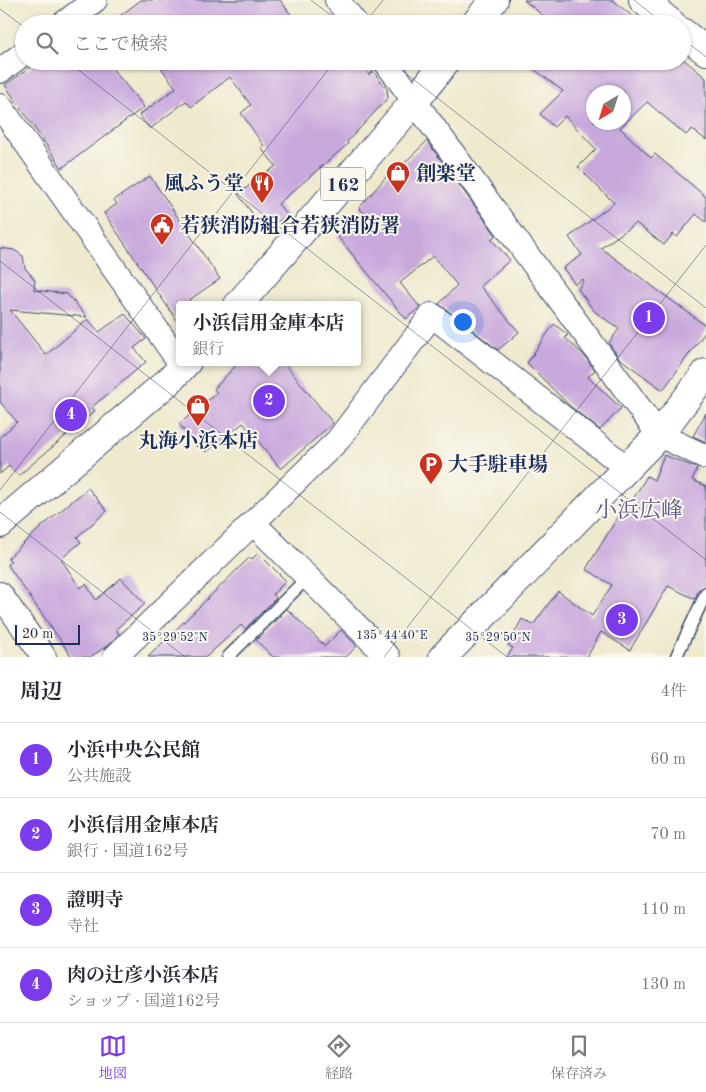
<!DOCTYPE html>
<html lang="ja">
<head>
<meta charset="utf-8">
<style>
	:root { --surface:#fff; --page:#f2f2f3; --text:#2b2b33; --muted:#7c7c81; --line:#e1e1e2; --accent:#7c3aed }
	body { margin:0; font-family:"Old Standard TT","Noto Serif JP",serif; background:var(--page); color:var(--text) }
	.compass { position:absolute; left:586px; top:85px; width:45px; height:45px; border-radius:50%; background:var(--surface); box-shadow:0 1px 4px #0004; rotate:218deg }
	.scale { position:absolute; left:15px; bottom:12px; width:65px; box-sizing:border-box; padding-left:5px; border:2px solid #1b2f5e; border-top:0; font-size:14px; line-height:18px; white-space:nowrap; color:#1b2f5e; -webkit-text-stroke:4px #fbf7ec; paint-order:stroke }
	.you { position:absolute; left:462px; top:321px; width:18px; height:18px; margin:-12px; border:4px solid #fff; border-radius:50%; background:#1a73e8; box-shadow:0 0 0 8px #1a73e833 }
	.badge { display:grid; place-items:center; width:32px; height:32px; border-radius:50%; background:var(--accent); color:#fff; font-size:16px; font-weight:700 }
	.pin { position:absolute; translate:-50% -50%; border:2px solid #fff; box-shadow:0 1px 5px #0006 }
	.popup { position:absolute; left:176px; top:301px; width:185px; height:65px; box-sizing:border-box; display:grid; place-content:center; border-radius:5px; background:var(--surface); filter:drop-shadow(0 1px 4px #0005); font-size:16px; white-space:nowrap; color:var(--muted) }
	.popup b { font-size:19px; color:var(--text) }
	.popup::after { content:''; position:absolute; left:50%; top:100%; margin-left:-10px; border:10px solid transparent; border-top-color:var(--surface) }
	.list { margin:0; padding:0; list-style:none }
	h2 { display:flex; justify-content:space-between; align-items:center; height:65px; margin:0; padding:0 20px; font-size:21px }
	h2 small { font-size:16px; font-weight:400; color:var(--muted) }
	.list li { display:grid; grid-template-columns:32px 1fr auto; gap:15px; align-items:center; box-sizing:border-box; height:75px; padding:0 20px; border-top:1px solid var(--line) }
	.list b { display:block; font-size:19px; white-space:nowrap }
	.list p { margin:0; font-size:16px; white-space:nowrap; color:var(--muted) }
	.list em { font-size:16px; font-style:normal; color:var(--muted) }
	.icon { flex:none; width:28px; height:28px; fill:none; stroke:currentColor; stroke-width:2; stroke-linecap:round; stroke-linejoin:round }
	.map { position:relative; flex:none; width:706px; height:657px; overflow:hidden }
	.search { position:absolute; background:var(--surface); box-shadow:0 1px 4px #0004; left:15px; right:15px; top:15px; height:55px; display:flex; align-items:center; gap:12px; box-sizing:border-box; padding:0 18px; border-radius:28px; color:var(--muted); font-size:19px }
	.sheet { height:365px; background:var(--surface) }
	nav { display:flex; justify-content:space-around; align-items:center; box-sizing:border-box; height:70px; border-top:1px solid var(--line); background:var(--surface); font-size:14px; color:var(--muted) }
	nav a { display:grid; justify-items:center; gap:2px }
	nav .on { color:var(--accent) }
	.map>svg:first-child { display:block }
	.building { fill:#c9a9dd; fill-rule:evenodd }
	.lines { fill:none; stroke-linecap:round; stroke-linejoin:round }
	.service-casing { stroke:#3b4b6f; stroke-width:14 }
	.minor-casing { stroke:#3b4b6f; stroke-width:26 }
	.tertiary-casing { stroke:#3b4b6f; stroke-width:30 }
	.trunk-casing { stroke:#3b4b6f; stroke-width:30 }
	.service { stroke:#fff; stroke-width:11 }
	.minor { stroke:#fff; stroke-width:24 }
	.tertiary { stroke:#fff; stroke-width:28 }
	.trunk { stroke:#fff; stroke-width:28 }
	.ticks { fill:none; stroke:#1b2f5e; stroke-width:1; stroke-opacity:0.45 }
	.labels { text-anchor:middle; stroke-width:4; stroke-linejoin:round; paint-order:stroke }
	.shield { fill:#fbf7ec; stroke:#5e6b89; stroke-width:1 }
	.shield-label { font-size:19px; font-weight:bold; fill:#1b2f5e }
	.poi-label { font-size:20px; font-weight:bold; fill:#1b2f5e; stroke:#fbf7ec; text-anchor:start }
	.quarter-label { font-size:22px; fill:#585a8a; stroke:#fbf7ec }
	.ticks-label { font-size:12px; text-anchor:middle; fill:#1b2f5e; stroke:#fbf7ec; stroke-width:4; stroke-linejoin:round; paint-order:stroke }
</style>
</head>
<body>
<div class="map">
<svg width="706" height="657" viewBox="0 0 706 657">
	<rect width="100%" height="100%" fill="#fbf7ec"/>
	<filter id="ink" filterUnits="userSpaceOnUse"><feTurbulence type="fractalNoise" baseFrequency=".02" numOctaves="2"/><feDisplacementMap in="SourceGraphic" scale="10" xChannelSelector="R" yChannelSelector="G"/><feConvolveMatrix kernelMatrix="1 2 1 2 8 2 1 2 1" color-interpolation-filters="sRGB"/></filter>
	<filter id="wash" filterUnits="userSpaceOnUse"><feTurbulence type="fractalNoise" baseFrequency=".0096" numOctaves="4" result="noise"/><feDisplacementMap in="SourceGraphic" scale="20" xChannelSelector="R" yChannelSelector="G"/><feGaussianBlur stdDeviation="1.12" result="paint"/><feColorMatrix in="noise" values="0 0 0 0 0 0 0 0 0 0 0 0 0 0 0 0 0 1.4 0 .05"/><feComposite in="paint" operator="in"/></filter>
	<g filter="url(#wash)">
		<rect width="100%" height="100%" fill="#efe9ce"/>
		<g id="blocks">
			<g class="building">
				<polygon points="141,0 280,0 298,24 109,24"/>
				<polygon points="524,0 613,0 641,24 553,24"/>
				<path d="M 682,58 L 706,78 L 706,140 L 692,129 L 686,135 L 647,102 L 620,128 L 651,158 L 655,154 L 706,197 L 706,222 L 696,214 L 677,237 L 673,234 L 664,245 L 636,223 L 601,248 L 706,326 L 706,331 L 663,390 L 619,358 L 609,343 L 619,329 L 594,311 L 578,289 L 584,280 L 582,279 L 575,284 L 563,268 L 582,255 L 569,237 L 614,203 L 578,167 L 596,149 L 565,116 L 554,127 L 540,114 L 563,91 L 523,61 L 682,61 ZM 594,92 L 624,92 L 624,122 L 594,122 Z"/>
				<polygon points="40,61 106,61 144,107 62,168 5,85"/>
				<polygon points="156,61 359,61 369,75 373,71 387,89 388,98 347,142 348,144 278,204 287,215 265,231 238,194 276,166 261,148 264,146 241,113 251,105 230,77 191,107 186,101 150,129 139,115 176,88"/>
				<polygon points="427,141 496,235 491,239 510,260 480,286 519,332 498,350 439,304 457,285 433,256 400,283 420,307 406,319 337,236 364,213 359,208 393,169 395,172"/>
				<polygon points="150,176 220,279 189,300 188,305 180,305 180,325 104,213 117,204 114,200"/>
				<polygon points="0,248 14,250 23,256 25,268 35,280 34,290 67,294 87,317 10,310 46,355 88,319 99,332 125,314 146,339 134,348 146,362 92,407 95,411 18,476 9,466 0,474 0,437 17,422 0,402"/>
				<polygon points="554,324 568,335 565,338 583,354 595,370 588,377 621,408 600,430 570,406 527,363"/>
				<polygon points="239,362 283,362 333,423 281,469 243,423 206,452 200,445 197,447 179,424 217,393 214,389"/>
				<polygon points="706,413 706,442 693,436"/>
				<polygon points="664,455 697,468 692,480 706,486 706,586 699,589 695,599 668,586 630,650 601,632 587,657 507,657 513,648 508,645 522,619 533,625 558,591 592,616 612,585 586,569 624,507 627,509 647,476 654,480"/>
				<polygon points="88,488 107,511 77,537 81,542 61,559 80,588 86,584 96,600 121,578 145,604 116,629 119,634 107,646 90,657 72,657 7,564 11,561 8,558 40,528"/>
				<polygon points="258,553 286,581 273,594 276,598 245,629 241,625 206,657 148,657 250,557 252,559"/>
				<polygon points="287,609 325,646 341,630 357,646 346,657 273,657 256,640"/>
			</g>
		</g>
	</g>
	<g filter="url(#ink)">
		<use href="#blocks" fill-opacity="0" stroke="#3b4b6f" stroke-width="1"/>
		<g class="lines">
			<g class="service-casing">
				<g id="service">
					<polyline points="228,657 308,577"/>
					<polyline points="676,657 706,593"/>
				</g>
			</g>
			<g class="minor-casing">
				<g id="minor">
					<polyline points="337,0 356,24"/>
					<polyline points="63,24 95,0"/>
					<polyline points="385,61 659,435 706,457"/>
					<polyline points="0,71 24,53"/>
					<polyline points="0,106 183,367"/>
					<polyline points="253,523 388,657"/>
					<polyline points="0,594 44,657"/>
					<polyline points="115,657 338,440 432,315 627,468"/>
				</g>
			</g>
			<g class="tertiary-casing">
				<g id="tertiary">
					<polyline points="643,0 672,24"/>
					<polyline points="682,32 706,51"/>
					<polyline points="443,657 659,435 706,373"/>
				</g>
			</g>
			<g class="trunk-casing">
				<g id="trunk">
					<polyline points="475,24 494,0"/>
					<polyline points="238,305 415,101 446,61"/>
					<polyline points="0,524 170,380 187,362"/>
				</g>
			</g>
			<use href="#service" class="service"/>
			<use href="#minor" class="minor"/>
			<use href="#tertiary" class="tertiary"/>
			<use href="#trunk" class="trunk"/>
		</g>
	</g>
	<path class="ticks" d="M 311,0 L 342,24M 634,0 L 664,24M 0,9 L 24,27M 364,24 L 383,0M 682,38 L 706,57M 67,61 L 706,560M 390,61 L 706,308M 0,261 L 507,657M 0,490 L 335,61M 0,512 L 185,657M 384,657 L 706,245"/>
	<defs>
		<g id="shop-pin" transform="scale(1.25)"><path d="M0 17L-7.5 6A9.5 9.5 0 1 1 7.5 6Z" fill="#c8321e" stroke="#fbf7ec"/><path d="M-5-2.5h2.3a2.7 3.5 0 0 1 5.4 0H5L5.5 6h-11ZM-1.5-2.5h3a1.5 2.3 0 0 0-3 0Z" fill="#fff"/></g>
		<g id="restaurant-pin" transform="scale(1.25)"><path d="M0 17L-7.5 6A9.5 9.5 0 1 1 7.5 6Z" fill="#c8321e" stroke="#fbf7ec"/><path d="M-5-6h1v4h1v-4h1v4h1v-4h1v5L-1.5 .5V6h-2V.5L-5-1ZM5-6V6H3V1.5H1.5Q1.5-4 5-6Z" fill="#fff"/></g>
		<g id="civic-pin" transform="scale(1.25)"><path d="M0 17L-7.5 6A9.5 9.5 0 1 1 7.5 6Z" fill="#c8321e" stroke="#fbf7ec"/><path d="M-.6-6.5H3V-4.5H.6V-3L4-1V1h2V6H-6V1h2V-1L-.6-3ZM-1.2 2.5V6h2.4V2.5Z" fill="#fff"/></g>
		<g id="parking-pin" transform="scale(1.25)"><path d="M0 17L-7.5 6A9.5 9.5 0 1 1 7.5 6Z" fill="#c8321e" stroke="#fbf7ec"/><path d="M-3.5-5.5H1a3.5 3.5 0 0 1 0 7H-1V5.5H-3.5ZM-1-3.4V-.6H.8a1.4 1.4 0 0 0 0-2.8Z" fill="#fff"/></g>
	</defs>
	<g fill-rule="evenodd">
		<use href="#shop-pin" x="398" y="173"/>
		<use href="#restaurant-pin" x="262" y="183"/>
		<use href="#civic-pin" x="162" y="225"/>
		<use href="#shop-pin" x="198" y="406"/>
		<use href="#parking-pin" x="431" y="464"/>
	</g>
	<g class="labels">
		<rect class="shield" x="320.5" y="167.5" width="45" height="33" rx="4"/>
		<g class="shield-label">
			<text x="343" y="191">162</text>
		</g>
		<g class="poi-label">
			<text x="416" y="180">創楽堂</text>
			<text x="244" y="190" text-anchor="end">風ふう堂</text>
			<text x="180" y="232">若狭消防組合若狭消防署</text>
			<text x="198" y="447" text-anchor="middle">丸海小浜本店</text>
			<text x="448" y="471">大手駐車場</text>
		</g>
		<g class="quarter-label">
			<text x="639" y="517">小浜広峰</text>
		</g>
	</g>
	<g class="ticks-label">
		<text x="392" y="639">135°44'40"E</text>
		<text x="175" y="641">35°29'52"N</text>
		<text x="498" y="641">35°29'50"N</text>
	</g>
</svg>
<svg class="compass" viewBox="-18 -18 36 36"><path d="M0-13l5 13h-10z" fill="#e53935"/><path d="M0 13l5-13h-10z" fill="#7c7c81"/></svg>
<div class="scale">20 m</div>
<div class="you"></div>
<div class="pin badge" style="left:649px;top:318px">1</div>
<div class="pin badge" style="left:269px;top:401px">2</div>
<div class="popup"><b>小浜信用金庫本店</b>銀行</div>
<div class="pin badge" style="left:622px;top:620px">3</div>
<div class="pin badge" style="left:71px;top:415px">4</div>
<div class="search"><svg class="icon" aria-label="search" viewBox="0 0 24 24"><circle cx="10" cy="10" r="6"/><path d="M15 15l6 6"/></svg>ここで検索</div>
</div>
<section class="sheet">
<h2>周辺<small>4件</small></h2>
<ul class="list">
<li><span class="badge">1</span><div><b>小浜中央公民館</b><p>公共施設</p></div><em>60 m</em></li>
<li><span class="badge">2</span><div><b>小浜信用金庫本店</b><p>銀行 · 国道162号</p></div><em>70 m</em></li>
<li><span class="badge">3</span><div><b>證明寺</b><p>寺社</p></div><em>110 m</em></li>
<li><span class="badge">4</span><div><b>肉の辻彦小浜本店</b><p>ショップ · 国道162号</p></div><em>130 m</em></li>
</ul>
</section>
<nav>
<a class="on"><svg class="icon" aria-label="map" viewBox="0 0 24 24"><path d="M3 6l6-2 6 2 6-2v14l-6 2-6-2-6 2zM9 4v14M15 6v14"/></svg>地図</a>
<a><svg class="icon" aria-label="directions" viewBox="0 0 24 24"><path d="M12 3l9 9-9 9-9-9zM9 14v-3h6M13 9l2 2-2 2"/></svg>経路</a>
<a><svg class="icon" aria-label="saved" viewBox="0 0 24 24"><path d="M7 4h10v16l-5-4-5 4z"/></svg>保存済み</a>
</nav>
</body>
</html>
